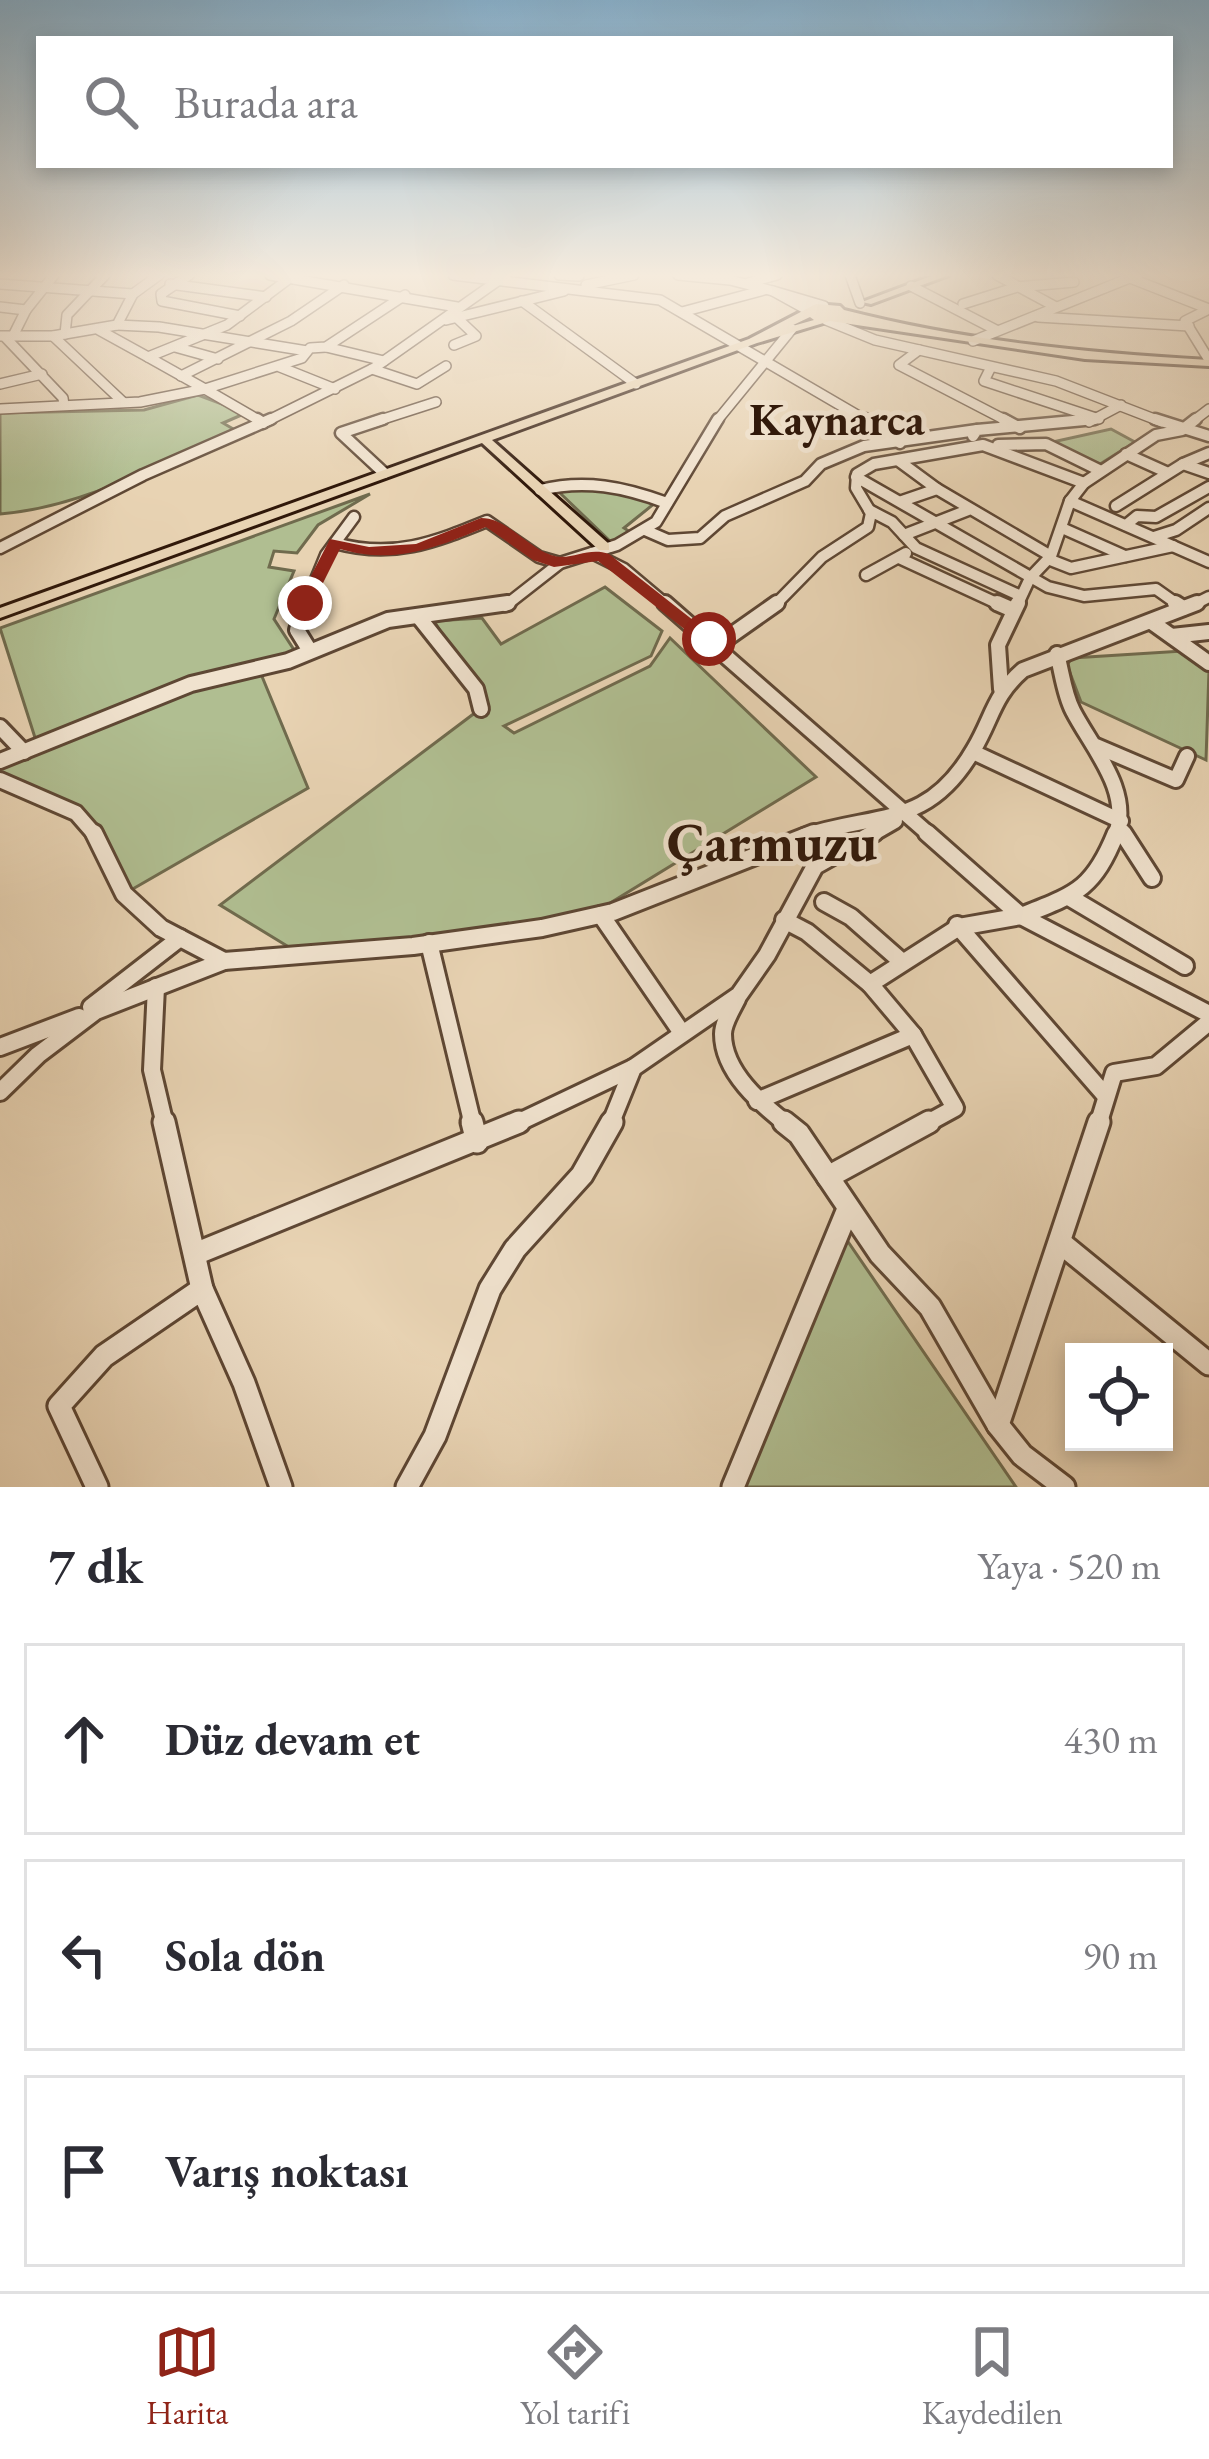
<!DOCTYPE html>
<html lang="tr">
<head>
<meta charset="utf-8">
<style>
	:root { --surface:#fff; --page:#f7f7f7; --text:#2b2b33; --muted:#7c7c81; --line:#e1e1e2; --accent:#8f2418 }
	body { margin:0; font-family:"EB Garamond",serif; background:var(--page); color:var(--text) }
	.controls { position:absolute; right:36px; bottom:36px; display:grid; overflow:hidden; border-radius:0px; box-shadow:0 6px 18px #0003 }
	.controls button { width:108px; height:108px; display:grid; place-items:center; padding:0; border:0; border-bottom:3px solid var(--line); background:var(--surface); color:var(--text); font:60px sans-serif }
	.stop { position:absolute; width:36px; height:36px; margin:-27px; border:9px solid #8f2418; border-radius:50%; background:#fff }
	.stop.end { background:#8f2418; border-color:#fff; box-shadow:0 3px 12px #0008 }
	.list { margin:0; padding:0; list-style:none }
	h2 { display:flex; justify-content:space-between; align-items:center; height:156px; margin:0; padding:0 48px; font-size:51px }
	h2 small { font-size:39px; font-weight:400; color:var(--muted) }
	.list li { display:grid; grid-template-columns:78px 1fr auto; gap:36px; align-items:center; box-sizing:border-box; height:192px; margin:0 24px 24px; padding:0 24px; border:3px solid var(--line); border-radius:0px }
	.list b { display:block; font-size:45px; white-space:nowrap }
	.list em { font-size:39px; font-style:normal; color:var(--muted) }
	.icon { flex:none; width:66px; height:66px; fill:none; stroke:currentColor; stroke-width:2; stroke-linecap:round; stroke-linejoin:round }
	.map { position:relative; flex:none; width:1209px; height:1487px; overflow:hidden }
	.search { position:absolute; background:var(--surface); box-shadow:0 6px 18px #0003; left:36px; right:36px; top:36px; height:132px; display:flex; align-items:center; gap:30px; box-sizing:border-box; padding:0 42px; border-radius:0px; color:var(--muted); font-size:45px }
	.sheet { height:804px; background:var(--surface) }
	nav { display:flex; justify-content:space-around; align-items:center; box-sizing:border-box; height:168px; border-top:3px solid var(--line); background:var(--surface); font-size:33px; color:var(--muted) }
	nav a { display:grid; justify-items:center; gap:6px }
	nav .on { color:var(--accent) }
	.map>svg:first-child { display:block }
	.green { fill:#b0be91; stroke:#706b4e; stroke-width:3 }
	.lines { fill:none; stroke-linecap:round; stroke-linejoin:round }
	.minor-far4-casing { stroke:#5e4734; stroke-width:12 }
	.minor-far3-casing { stroke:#5e4734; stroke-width:15 }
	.minor-far2-casing { stroke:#5e4734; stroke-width:20 }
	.minor-far1-casing { stroke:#5e4734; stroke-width:22 }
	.minor-casing { stroke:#5e4734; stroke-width:27 }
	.major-casing { stroke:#30180a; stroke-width:6 }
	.minor-far4 { stroke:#f0e2ce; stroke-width:9 }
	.minor-far3 { stroke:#f0e2ce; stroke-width:10 }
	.minor-far2 { stroke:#f0e2ce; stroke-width:14 }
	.minor-far1 { stroke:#f0e2ce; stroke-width:16 }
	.minor { stroke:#f0e2ce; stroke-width:21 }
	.major { fill:#e8d3b3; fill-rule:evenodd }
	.route { fill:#8f2418 }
	.labels { text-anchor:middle; stroke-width:10; stroke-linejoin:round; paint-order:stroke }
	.far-district-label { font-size:45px; font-weight:bold; fill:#30180a; stroke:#f0e2ce }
	.district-label { font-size:54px; font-weight:bold; fill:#30180a; stroke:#f0e2ce }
</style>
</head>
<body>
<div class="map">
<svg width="1209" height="1487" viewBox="0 0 1209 1487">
	<rect width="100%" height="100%" fill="#e8d3b3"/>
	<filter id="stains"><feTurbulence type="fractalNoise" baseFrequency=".00167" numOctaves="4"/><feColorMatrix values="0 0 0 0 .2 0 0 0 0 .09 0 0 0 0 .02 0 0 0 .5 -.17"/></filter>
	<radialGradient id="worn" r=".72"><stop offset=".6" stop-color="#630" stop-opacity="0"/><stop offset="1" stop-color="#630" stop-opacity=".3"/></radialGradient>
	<g class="green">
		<path d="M 198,395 L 246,413 L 223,423 L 235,430 C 159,464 84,507 0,514 L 0,413 L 144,410 Z"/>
		<polygon points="1111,429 1135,442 1097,466 1048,443"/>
		<polygon points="564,488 617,488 655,503 624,528 630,532 612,543 561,494"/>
		<polygon points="370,494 318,525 297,553 274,551 269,567 294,571 274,619 298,656 261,674 308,788 124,894 76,813 0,780 0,765 38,747 0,628"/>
		<polygon points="605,587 662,631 651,656 504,726 514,733 650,666 670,638 816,777 584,919 297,952 220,905 480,709 476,689 434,621 482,618 501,644"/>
		<polygon points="1183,651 1209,670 1206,760 1081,702 1067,665 1072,658"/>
		<polygon points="840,1230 1016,1487 738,1487"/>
	</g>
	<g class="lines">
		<g class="minor-far4-casing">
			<g id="minor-far4">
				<polyline points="189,275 161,294 162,301 240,316"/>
				<polyline points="270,275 457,307"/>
				<polyline points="453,275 660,300 869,422"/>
				<polyline points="559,275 579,276"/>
				<polyline points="678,275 730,280 773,291"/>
				<polyline points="850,275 860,303"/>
				<polyline points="997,275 1056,307"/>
				<polyline points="1130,278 1209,309"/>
				<polyline points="748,283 777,275"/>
				<polyline points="0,284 133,294"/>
				<polyline points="170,284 266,297"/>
				<polyline points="586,285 634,275"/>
				<polyline points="911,286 996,330"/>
				<polyline points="522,301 636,384"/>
				<polyline points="963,304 1017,287 1074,282"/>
				<polyline points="0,307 26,310"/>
				<polyline points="1209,309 1185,321 1209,360"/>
				<polyline points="682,312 764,290"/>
				<polyline points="811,312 773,291 824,306"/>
				<polyline points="1038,317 1189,326"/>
				<polyline points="446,320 564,291"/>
				<polyline points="826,320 875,340 1056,381 1162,422"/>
				<polyline points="117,325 159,327 307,351"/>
				<polyline points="99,330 148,357 227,325 294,275"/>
				<polyline points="65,334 67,315 105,275"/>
				<polyline points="0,336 53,336 117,325 133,294 159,275"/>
				<polyline points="13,336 26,310 54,275"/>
				<polyline points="53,336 123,402"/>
				<polyline points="5,337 63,398 64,405"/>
				<polyline points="973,341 1137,275"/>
				<polyline points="454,345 476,336 456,317"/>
				<polyline points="175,347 218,359"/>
				<polyline points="326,347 384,361"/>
				<polyline points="919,350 899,365 1009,422"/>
				<polyline points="148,357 205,389 302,358 310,348 326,347 405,295"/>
				<polyline points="280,367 335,389"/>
				<polyline points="372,369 417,384 446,366"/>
				<polyline points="990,369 984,381 1099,419"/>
				<polyline points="181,376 291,321 344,285"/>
				<polyline points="0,384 42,374"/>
				<polyline points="0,409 140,402 205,389 262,422"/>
				<polyline points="265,422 374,368 506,275"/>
				<polyline points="374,422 436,402"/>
				<polyline points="716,422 792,329"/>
				<polyline points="1089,422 1121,405"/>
				<polyline points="1192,422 1209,409"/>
			</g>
		</g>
		<g class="minor-far3-casing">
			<g id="minor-far3">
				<polyline points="257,419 263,423"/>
				<polyline points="383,419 341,433 384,473"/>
				<polyline points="865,419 900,443"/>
				<polyline points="1003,419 1020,428"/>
				<polyline points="1155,419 1209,436"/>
				<polyline points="973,436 977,430 1095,419"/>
				<polyline points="998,445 1046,444 1101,471"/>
				<polyline points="1126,454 1166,472"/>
				<polyline points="899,461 937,489 902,501"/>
				<polyline points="1183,464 1209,453"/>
				<polyline points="856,477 1048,587 1084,596 1156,589 1180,606"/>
				<polyline points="937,489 1051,556"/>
				<path d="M 540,490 C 585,479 624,487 667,503"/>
				<polyline points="1070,501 1209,562"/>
				<polyline points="1116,506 1183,464 1209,473"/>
				<polyline points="869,510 892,522 916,548 1021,596"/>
				<polyline points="1126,525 1137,516 1156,517 1209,487"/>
				<polyline points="1062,528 1125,556"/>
				<polyline points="645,530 668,540 700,538 725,516 805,481 821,464 864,446 977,430"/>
				<polyline points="904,535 968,510"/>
				<polyline points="1154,537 1176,530 1209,508"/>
				<path d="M 335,543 C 393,559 433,543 487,521 L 539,557 L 560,563"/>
				<polyline points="0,548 143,475 271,419"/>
				<polyline points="592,553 624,569 668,606"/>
				<polyline points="899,558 1003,606"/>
				<polyline points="1048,559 1071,568 1173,546"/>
				<polyline points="866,575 906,553"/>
				<polyline points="305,606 326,555 354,517"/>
				<polyline points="505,606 560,563 617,545 656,522 718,419"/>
				<polyline points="774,606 822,557 868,527 871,513 856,488 857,474 874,464 983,445 1084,483"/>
				<polyline points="1017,606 1030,578 1051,556 1070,501 1084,483 1156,435 1182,430 1196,419"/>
				<polyline points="1191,606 1209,597"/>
			</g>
		</g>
		<g class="minor-far2-casing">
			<g id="minor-far2">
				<polyline points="306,603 297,630 310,651"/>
				<polyline points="665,603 931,836"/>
				<polyline points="997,603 1013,610"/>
				<polyline points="1175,603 1183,608"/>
				<polyline points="418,616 476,689 481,709"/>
				<polyline points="1153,623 1209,663"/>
				<polyline points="1172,636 1209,632"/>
				<polyline points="716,646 777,603"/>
				<path d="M 1057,654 C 1062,672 1064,694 1073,711 C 1092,748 1133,792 1115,836"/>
				<polyline points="1001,689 998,645 1018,603"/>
				<polyline points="0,727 24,752"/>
				<polyline points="1096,746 1176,780 1187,756"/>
				<polyline points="973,752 1121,821"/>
				<polyline points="0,761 191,684 288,661 388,620 508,603"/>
				<polyline points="0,780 76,813 96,836"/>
				<polyline points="1119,827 1125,836"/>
				<path d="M 804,836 C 877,812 928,829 974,749 C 993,717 993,696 1023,670 L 1197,603"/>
				<polyline points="869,836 895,821"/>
			</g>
		</g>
		<g class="minor-far1-casing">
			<g id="minor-far1">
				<polyline points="94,833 124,894 161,928 224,961"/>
				<polyline points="927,833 1021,916"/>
				<path d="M 1116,833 C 1093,890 1076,894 1021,916 L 1209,1014"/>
				<polyline points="1123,833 1152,878"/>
				<polyline points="1069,897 1185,966"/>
				<polyline points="824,902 851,917 901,961"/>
				<polyline points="601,915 682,1033"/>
				<polyline points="784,920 807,932 870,984"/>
				<polyline points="957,925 1104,1094"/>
				<polyline points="429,943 473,1125"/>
				<polyline points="156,987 152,1070 165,1125"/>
				<path d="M 737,999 C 732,1009 723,1023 723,1034 C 723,1072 761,1104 788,1125"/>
				<polyline points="91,1007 180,938"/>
				<polyline points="913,1035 955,1108 924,1125"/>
				<polyline points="0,1047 79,1017"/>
				<polyline points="0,1092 38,1055 96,1011 224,961 413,946 542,928 613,912 814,833"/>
				<polyline points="757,1101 913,1035 870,984 959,927 1021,916"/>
				<polyline points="513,1125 633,1068"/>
				<polyline points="610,1125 633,1068 739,995 767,955 815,866 874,833"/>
				<polyline points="1098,1125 1114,1073 1156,1066 1209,1022"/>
			</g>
		</g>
		<g class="minor-casing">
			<g id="minor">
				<polyline points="164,1122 202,1289"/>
				<polyline points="472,1122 477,1142"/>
				<polyline points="784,1122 799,1134 880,1254 930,1307 998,1425"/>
				<polyline points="828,1177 929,1122"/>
				<polyline points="1062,1244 1209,1364"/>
				<polyline points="195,1254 519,1122"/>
				<polyline points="97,1487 59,1406 104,1356 202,1289 244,1383 281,1487"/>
				<polyline points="407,1487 435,1436 490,1289 515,1249 582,1175 612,1122"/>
				<polyline points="733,1487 848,1209"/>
				<polyline points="1064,1487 1022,1455 998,1425 1099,1122"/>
			</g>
		</g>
		<g class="major-casing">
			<g id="major">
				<polygon points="934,275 949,275 871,304 862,302"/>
				<path d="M 816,304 L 840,306 L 844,310 C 964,341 1086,353 1209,360 L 1209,366 L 1085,359 L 830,321 L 757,343 L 492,440 L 609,544 L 609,550 L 599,550 L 482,443 L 0,618 L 0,608 L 749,339 ZM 810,317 L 814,320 L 789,327 Z"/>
			</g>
		</g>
		<use href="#minor-far4" class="minor-far4"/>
		<use href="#minor-far3" class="minor-far3"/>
		<use href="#minor-far2" class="minor-far2"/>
		<use href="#minor-far1" class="minor-far1"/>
		<use href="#minor" class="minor"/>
		<use href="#major" class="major"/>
	</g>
	<linearGradient id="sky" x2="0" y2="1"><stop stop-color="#88b5d4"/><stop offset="0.57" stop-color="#f5ebdd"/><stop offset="1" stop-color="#f5ebdd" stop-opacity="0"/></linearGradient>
	<rect width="1209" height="483" fill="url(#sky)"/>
	<path class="route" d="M 481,518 C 507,518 527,547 551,555 C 571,562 587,546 609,554 L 717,639 L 702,643 L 598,561 L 554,567 L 533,560 L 486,527 C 436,548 394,565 340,549 L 311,607 L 297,603 L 330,539 L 369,547 L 416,544 Z"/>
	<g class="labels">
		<g class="far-district-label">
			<text x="837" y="435">Kaynarca</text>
		</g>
		<g class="district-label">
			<text x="772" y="861">Çarmuzu</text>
		</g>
	</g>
	<rect width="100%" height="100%" filter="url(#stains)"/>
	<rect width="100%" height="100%" fill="url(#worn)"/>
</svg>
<div class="controls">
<button><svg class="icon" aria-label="locate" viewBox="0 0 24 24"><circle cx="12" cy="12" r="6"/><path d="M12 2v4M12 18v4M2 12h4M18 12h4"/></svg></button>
</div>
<div class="stop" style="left:709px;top:639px"></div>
<div class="stop end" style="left:305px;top:603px"></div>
<div class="search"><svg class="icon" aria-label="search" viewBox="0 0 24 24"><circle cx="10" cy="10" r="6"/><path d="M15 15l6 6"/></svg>Burada ara</div>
</div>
<section class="sheet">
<h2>7 dk<small>Yaya · 520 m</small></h2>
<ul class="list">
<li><svg class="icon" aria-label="ahead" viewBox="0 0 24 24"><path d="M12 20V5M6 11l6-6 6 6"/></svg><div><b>Düz devam et</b></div><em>430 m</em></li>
<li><svg class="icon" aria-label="left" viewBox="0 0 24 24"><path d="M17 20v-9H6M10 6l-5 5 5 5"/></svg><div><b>Sola dön</b></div><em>90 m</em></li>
<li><svg class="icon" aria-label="arrive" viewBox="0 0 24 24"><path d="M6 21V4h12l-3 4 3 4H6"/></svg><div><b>Varış noktası</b></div></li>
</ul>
</section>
<nav>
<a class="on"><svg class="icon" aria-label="map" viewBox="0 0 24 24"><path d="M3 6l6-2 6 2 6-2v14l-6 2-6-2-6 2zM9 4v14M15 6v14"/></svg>Harita</a>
<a><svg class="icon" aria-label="directions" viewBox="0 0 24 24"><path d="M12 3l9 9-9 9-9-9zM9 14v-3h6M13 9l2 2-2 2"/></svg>Yol tarifi</a>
<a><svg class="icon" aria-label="saved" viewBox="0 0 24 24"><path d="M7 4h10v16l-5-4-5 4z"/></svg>Kaydedilen</a>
</nav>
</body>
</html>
